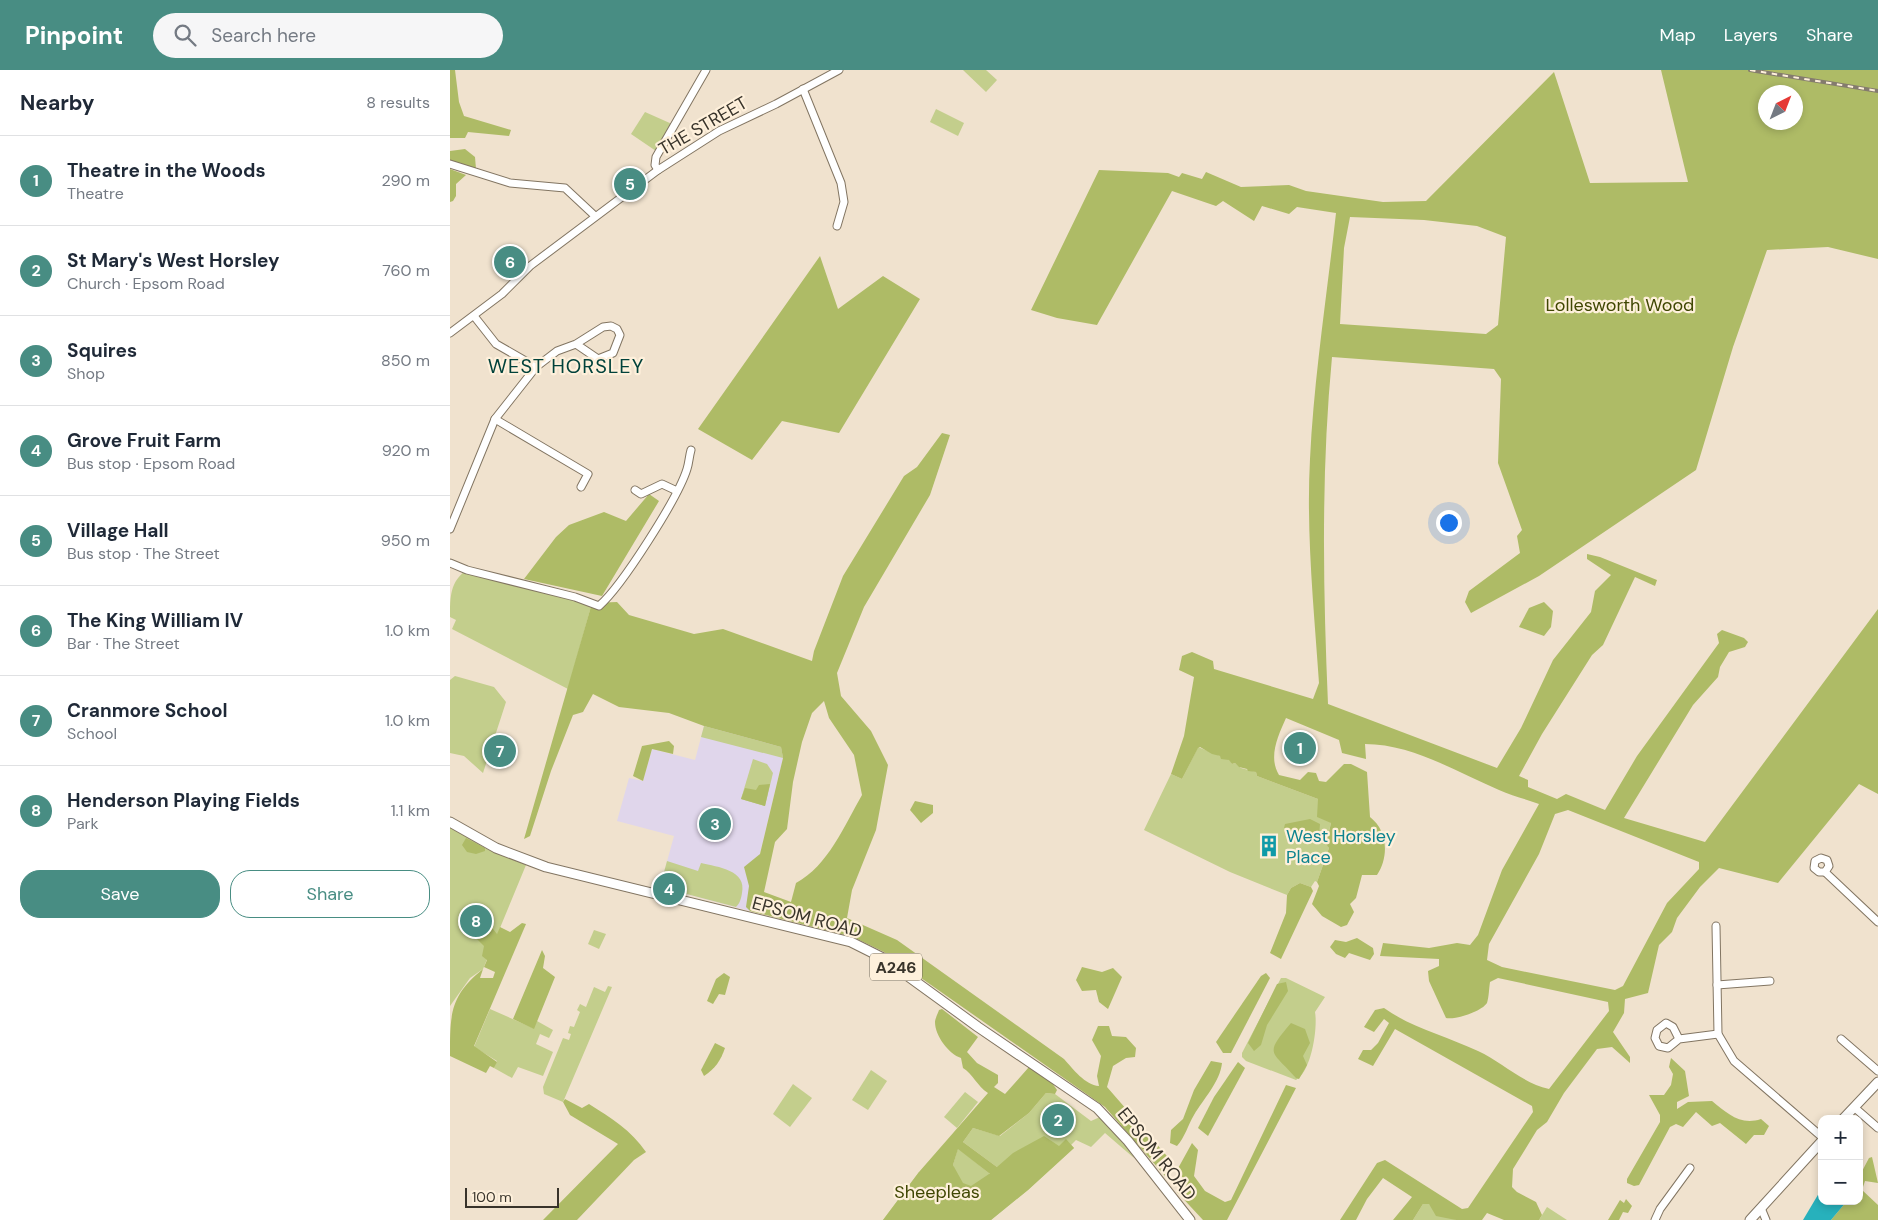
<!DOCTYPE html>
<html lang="en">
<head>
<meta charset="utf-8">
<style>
	:root { --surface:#fff; --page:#f6f6f7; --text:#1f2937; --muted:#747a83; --line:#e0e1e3; --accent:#488d83 }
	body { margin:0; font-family:"DM Sans",sans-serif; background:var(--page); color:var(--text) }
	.controls { position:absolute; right:15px; bottom:15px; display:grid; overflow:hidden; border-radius:10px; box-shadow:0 2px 8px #0003 }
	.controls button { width:45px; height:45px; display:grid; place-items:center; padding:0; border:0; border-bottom:1px solid var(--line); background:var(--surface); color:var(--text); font:25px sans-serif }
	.compass { position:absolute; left:1308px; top:15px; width:45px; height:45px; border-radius:50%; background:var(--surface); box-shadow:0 2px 8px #0003; rotate:42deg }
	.scale { position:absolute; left:15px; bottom:12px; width:94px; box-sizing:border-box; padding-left:5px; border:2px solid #38332a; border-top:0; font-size:14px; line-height:18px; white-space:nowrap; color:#38332a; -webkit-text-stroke:4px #fef0db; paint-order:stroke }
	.you { position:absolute; left:998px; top:452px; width:18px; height:18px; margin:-12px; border:4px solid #fff; border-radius:50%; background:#1a73e8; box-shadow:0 0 0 8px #1a73e833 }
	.badge { display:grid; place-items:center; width:32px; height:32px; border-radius:50%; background:var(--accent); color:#fff; font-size:16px; font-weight:700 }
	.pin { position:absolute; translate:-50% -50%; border:2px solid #fff; box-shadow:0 1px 5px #0006 }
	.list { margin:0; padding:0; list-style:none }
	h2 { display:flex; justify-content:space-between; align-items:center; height:65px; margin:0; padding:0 20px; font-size:21px }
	h2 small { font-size:16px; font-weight:400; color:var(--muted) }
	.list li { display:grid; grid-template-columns:32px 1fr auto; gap:15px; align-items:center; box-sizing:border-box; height:90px; padding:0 20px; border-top:1px solid var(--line) }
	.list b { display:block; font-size:19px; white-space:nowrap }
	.list p { margin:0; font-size:16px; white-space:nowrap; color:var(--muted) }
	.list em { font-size:16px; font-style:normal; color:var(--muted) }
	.actions { display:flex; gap:10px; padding:15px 20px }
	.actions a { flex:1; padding:11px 0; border:1px solid var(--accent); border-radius:20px; text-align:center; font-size:18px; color:var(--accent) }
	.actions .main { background:var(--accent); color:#fff }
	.icon { flex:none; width:28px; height:28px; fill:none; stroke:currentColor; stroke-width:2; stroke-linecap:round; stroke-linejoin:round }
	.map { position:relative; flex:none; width:1428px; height:1150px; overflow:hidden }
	header { display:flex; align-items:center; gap:30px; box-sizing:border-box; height:70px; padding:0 25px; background:var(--accent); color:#fff }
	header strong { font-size:24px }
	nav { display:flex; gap:28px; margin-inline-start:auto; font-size:18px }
	.search { width:350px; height:45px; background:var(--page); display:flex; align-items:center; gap:12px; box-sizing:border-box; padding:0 18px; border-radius:28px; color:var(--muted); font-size:19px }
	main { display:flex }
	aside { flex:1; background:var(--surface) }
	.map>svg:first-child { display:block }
	.commercial { fill:#e0d6eb }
	.green { fill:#c3ce8c }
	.forest { fill:#aebb66; fill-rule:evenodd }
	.water { fill:#27b1bc }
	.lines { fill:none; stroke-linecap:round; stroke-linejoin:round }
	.minor-casing { stroke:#827562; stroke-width:9 }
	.major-casing { stroke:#827562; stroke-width:11 }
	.minor { stroke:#fff; stroke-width:7 }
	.major { stroke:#fff; stroke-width:9 }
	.rail-casing { stroke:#847b6e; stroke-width:4 }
	.rail { stroke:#fef0db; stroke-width:2; stroke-dasharray:5.5; stroke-linecap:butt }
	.labels { text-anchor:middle; stroke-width:4.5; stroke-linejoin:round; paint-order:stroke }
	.shield { fill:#fef0db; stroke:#736c5f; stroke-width:1 }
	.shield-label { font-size:16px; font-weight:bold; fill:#38332a }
	.street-label { font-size:18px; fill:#38332a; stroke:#fef0db }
	.park-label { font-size:18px; fill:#404703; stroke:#fef0db }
	.culture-label { font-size:18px; fill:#0d838f; stroke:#fef0db; text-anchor:start }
	.quarter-label { font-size:20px; letter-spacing:1px; fill:#01423b; stroke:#fef0db }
</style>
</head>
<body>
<header>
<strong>Pinpoint</strong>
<div class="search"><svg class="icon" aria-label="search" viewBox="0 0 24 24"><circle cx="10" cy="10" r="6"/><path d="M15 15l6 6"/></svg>Search here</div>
<nav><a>Map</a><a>Layers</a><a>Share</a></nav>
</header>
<main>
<aside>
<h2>Nearby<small>8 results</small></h2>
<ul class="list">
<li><span class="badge">1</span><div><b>Theatre in the Woods</b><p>Theatre</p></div><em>290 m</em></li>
<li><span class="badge">2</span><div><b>St Mary's West Horsley</b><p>Church · Epsom Road</p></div><em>760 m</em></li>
<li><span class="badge">3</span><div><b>Squires</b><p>Shop</p></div><em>850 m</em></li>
<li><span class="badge">4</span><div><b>Grove Fruit Farm</b><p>Bus stop · Epsom Road</p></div><em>920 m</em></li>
<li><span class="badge">5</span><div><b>Village Hall</b><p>Bus stop · The Street</p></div><em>950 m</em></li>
<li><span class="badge">6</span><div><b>The King William IV</b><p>Bar · The Street</p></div><em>1.0 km</em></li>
<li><span class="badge">7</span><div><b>Cranmore School</b><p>School</p></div><em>1.0 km</em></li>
<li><span class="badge">8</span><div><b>Henderson Playing Fields</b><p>Park</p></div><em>1.1 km</em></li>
</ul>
<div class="actions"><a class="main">Save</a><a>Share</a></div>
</aside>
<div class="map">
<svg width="1428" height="1150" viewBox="0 0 1428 1150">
	<rect width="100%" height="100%" fill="#f0e2ce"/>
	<polygon class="commercial" points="254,656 331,677 333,688 310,784 300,841 210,817 224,766 167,751 179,708 193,711 202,679 245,690"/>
	<g class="green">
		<polygon points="513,0 536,0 547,10 536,22"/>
		<polygon points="486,39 514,53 508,66 480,52"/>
		<polygon points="195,42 222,54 206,81 181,64"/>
		<path d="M 17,500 L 142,533 L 118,619 L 2,559 L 6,550 L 0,547 C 0,527 0,511 17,500 Z"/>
		<polygon points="5,606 44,617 56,632 33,703 14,686 0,683 0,610"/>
		<polygon points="254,656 331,677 333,688 251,667"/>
		<polygon points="748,677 780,690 782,694 785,693 791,698 806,702 807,706 868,729 881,753 876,773 879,778 867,812 865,811 861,817 850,813 841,818 837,825 780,802 694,760 721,704 732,709"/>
		<polygon points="303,689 317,694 323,703 315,736 291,729"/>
		<polygon points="0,756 35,778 76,795 33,899 20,908 0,936"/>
		<path d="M 217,791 L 248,801 L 251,793 C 268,797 297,800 292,823 C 291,829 290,833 286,837 L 210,817 Z"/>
		<polygon points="144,860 156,864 149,879 138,874"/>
		<path d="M 831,908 L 836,908 L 875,927 L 865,942 C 868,959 861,1002 846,1010 L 796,991 L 792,987 L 792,983 Z"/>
		<polygon points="158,916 162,917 113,1032 94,1024 93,1017 113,968 119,970 121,964 118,963 120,956 124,957 130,942 127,940 130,934 136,937 144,917 155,922"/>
		<polygon points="40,939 83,958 87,951 103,960 99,968 90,964 86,974 103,982 93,1006 68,997 62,1008 44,998 47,991 24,977"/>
		<polygon points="421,1000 437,1011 418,1040 402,1030"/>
		<polygon points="343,1014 362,1028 340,1057 323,1044"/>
		<polygon points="515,1022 528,1032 507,1058 494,1047"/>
		<polygon points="596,1023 605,1024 641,1051 650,1047 674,1072 684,1088 655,1063 641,1077 626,1070 621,1075 624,1078 578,1120 541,1150 433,1150 469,1102 505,1101 503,1095 508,1078 540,1104 547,1097 513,1072 523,1058 550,1066 579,1043"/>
		<polygon points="973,1134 979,1134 1006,1150 963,1150"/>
		<polygon points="1097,1137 1117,1150 1089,1150"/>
	</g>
	<g class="forest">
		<polygon points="0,0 5,0 9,32 14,46 61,60 59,66 18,62 15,68 0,68"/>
		<path d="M 1211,0 L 1428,0 L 1428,189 L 1378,177 L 1317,180 L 1283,277 L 1246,400 L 1089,506 L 1021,543 L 1015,532 L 1019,521 L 1070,483 L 1067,466 L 1072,460 L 1048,393 L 1051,309 L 1044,299 L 882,287 C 871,402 873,518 878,634 L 1047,698 L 1071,658 L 1103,590 L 1141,542 L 1145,521 L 1161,505 L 1137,489 L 1137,484 L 1150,487 L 1207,510 L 1205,516 L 1185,507 L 1153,575 L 1142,585 L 1092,664 L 1069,706 L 1078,710 L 1078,717 L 1107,729 L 1116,724 L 1155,740 L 1187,686 L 1269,573 L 1267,564 L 1272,560 L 1294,568 L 1298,572 L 1295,577 L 1279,582 L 1270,597 L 1268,607 L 1243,635 L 1174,748 L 1255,772 L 1428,539 L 1428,724 L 1409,714 L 1328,813 L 1269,798 L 1250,817 L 1227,848 L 1222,862 L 1209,875 L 1198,923 L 1175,929 L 1174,943 L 1163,962 L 1180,987 L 1180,993 L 1162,977 L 1147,979 L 1114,1023 L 1097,1052 L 1087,1060 L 1063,1099 L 1062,1117 L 1067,1122 L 1086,1132 L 1092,1145 L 1089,1150 L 1054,1150 L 1037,1143 L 1032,1150 L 1006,1150 L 986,1146 L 979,1134 L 973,1134 L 963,1150 L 943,1150 L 962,1127 L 933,1108 L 917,1129 L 906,1150 L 890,1150 L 927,1093 L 935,1090 L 1012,1139 L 1018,1138 L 1083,1042 L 1082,1036 L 945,959 L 923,996 L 908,989 L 913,980 L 921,980 L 928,973 L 939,953 L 934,949 L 924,962 L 914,957 L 925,940 L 934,938 C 962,958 996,966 1028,981 C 1052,992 1072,1013 1099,1019 L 1159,941 L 1158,932 L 1048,908 L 1040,912 C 1039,918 1039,927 1037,933 C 1031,942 1005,950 996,948 L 979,911 L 978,901 L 989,896 L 989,889 L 930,886 L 933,873 L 979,878 L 1007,873 L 1020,875 L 1028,865 L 1052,800 L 1089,734 C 1076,729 1062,726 1049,720 C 1007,702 962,674 915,674 L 916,689 L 892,683 L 889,670 L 836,648 C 828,666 818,687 829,705 L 850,710 L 858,702 L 866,703 L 869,711 L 876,712 L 894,694 L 901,694 L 917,702 L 920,747 C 938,761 939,787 927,805 L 912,805 L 906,828 L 900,834 L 904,842 L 897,855 L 891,857 L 872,846 L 862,834 L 869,816 L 867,812 L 879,778 L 876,774 L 881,753 L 867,747 L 868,729 L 807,706 L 806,702 L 798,701 L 797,699 L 789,697 L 785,693 L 782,694 L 779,690 L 771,689 L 770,686 L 762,684 L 750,677 L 748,678 L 732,709 L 721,704 L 734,666 L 744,607 L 729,600 L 732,586 L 742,582 L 763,591 L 764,599 L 863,629 L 869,613 C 864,539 856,463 860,389 C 864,307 877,225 886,143 L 847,137 L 839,144 L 812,136 L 804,151 L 773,131 L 766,136 L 722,121 L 647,255 L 607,248 L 581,240 L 649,100 L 718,103 L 729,107 L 732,103 L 752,109 L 756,102 L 791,117 L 839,115 L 856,121 L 933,132 L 976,131 L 1104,2 L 1140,113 L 1238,112 ZM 1346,22 L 1346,52 L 1316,52 L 1316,22 ZM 900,147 L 974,150 L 1027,156 L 1056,167 L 1048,255 L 1036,264 L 890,254 L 894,178 ZM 1118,740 L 1249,792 L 1249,799 L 1217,833 L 1173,916 L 1165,920 L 1052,897 L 1037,890 L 1039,874 L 1089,784 L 1105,744 Z"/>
		<polygon points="15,79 25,87 26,99 0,91 0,81"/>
		<polygon points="0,99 16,105 6,114 6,126 3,131 0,132"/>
		<polygon points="370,186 388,239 433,206 470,229 389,363 332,351 302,390 248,359"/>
		<path d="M 492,363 L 500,365 L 480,425 L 414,537 L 387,603 L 391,626 L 421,661 L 438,695 L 426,760 L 402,820 L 397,848 L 447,870 L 614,989 C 623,999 635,1015 649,1016 L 647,1006 L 651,986 L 642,970 L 648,956 L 659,956 L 662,966 L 676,967 L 686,978 L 685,987 L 676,988 L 663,996 L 657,1017 L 723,1093 L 715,1106 L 655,1037 L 434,882 L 403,867 L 300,841 L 296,837 L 299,816 L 294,797 L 310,784 L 333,688 L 331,677 L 254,656 L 219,643 L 169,637 L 143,624 L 133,642 L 123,645 L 101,701 L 80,766 L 74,769 L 142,533 L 167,532 L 179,545 L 244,564 L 273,559 L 362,591 L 364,581 L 393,506 L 454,406 L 467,397 ZM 374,631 L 379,648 L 404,685 L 412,725 C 394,756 378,796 346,813 L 341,832 L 314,822 L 325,772 L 337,759 L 343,712 L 352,672 L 362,643 Z"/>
		<polygon points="199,424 209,431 152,526 74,509 106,467 119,455 154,442 176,451"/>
		<polygon points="1094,532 1103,541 1101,557 1094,566 1069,557 1079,538"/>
		<polygon points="219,671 224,676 223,684 202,679 193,711 183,706 192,676"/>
		<polygon points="320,714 315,736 291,729 295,718 306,720 309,715"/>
		<polygon points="465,731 483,735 483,743 471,753 460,740"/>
		<polygon points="860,749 870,754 869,766 854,763 853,766 848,764 848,761 834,758 835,754"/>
		<polygon points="16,768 35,778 35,781 26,784 17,782 12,775"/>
		<polygon points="850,813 861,817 863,821 831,889 820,883 836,843 837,825 841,818"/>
		<path d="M 36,850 L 47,864 L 50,857 L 60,862 L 72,853 L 76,854 L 24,976 L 47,992 L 44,998 L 40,996 L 36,1003 L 0,986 C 0,943 0,926 33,899 L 30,908 L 43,908 L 45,902 L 34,897 L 37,890 L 32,886 L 34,876 L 25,867 L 25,855 Z"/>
		<polygon points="907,868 923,878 924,884 920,890 899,883 895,888 886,884 880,877 885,870 896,872"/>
		<polygon points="92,880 95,886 93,898 105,907 84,959 63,949"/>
		<polygon points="632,897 652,902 663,898 672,907 658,939 649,932 646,920 632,921 626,910"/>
		<polygon points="274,903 280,907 275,925 269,924 263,934 257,931 266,909"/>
		<polygon points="816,903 820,908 781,983 773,983 766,972 811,906"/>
		<polygon points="836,912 838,921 817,955 811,975 804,981 798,973 827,914"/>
		<path d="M 492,939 L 528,967 L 517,982 L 527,993 L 548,1005 L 548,1013 L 544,1017 L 555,1024 L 579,997 L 600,1010 L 607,1020 L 605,1024 L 596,1023 L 579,1043 L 549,1066 L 523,1058 L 513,1072 L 547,1097 L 563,1083 L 594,1066 L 609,1076 L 616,1069 L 624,1078 L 578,1120 L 541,1150 L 433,1150 L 469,1102 L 538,1023 C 527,1016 523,1004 513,998 L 511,988 C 499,984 485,966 485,952 C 485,949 488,943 489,940 ZM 508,1079 L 540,1104 L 539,1104 L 521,1116 L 513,1113 L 503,1095 Z"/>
		<path d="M 841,953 L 855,959 L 860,973 L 853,986 L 857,995 L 849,1009 L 846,1008 C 822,980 813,986 841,953 Z"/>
		<path d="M 265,973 L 275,978 C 271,990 265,999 254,1006 L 251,1000 Z"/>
		<path d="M 1221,988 L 1235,1001 L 1239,1026 L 1227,1032 L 1227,1039 L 1238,1032 L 1262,1031 C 1277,1043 1290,1056 1311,1049 L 1319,1056 L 1314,1065 L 1304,1065 L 1296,1074 L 1270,1053 L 1262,1056 L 1246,1042 L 1233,1057 L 1226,1054 L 1220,1057 L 1189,1115 L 1184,1116 L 1177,1113 L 1177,1109 L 1210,1052 L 1210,1045 L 1199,1025 L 1214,1025 L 1221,1015 L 1223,1004 L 1219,997 Z"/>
		<path d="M 761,991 L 772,993 C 770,1012 754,1028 744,1045 C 738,1055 735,1067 727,1076 L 720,1073 L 721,1060 L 733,1049 L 744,1020 Z"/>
		<polygon points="788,992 795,998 758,1066 748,1058 764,1027"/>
		<polygon points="836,1015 846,1018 777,1150 753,1150 727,1122 733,1119 737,1111 726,1102 742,1073 748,1080 744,1106 755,1121 775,1132 781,1130"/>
		<path d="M 115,1029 L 132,1038 L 139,1034 C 161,1048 181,1060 196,1082 L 184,1090 L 127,1150 L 93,1150 L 168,1074 L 120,1045 L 113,1032 Z"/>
		<polygon points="1422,1087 1428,1113 1415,1111 1412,1120 1428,1135 1428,1150 1381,1150 1397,1131 1409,1131 1409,1107 1419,1088"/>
		<polygon points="1176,1129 1182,1136 1178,1143 1173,1142 1169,1150 1158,1150 1170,1130 1174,1133"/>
	</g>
	<polygon class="water" points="1372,1118 1372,1131 1397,1131 1381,1150 1353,1150"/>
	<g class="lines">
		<g class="minor-casing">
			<g id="minor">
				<polyline points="353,19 391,113 394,132 387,156"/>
				<polyline points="0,94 60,113 115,118 145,146"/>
				<polyline points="208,100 205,95 206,87 256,0"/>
				<polyline points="24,246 46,274 86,297"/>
				<polyline points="0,263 52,224 80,196 208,100 269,61 326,34 389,0"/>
				<polyline points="45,349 138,404 131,417"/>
				<polyline points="185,420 191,424 212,414 227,421"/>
				<polyline points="0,459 45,349 86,297 107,281 126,274 153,257 161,256 167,259 170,265 163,283 148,289 126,274"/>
				<path d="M 0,493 L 17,500 L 125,527 L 149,536 C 172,516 228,428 237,399 C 239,393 239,387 241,380"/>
				<polygon points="1371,788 1377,790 1379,796 1375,802 1369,802 1364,798 1365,791"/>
				<polyline points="1375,802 1428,852"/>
				<polyline points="1266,856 1268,964 1284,991 1372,1067"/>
				<polyline points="1267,915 1320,911"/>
				<polyline points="1229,969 1218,978 1209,976 1205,968 1207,960 1216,953 1223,957 1229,969 1268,964"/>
				<polyline points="1391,969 1428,1001"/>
				<polyline points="1405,1038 1428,1058"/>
				<polyline points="1311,1138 1316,1150"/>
				<polyline points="1205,1150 1210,1139 1240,1098"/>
			</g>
		</g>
		<g class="major-casing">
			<g id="major">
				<polyline points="0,752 46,778 96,797 401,872 433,888 528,957 647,1038 678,1071 740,1150"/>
				<polyline points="1393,1049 1428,1012"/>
				<polyline points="1300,1150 1372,1071"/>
			</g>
		</g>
		<use href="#minor" class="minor"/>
		<use href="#major" class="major"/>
		<g class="rail-casing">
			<polyline id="rail" points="1300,0 1428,21"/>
		</g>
		<use href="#rail" class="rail"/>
	</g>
	<defs>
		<g id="building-bare" transform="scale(1.725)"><path d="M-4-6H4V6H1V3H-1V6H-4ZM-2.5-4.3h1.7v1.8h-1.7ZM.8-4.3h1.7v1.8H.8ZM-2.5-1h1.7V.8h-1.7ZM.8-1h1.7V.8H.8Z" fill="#0f9aa8" stroke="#fef0db" stroke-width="2.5" paint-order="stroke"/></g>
	</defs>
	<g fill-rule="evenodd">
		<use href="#building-bare" x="819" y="776"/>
	</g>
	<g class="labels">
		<rect class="shield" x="420" y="883.5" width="52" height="27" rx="4"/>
		<g class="shield-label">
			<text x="446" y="903">A246</text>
		</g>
		<g class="street-label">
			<text transform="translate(253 56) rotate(-30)" y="6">THE STREET</text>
			<text transform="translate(357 847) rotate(15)" y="6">EPSOM ROAD</text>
			<text transform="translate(707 1084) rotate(51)" y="6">EPSOM ROAD</text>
		</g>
		<g class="park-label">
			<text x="1170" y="241">Lollesworth Wood</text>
			<text x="487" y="1128">Sheepleas</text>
		</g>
		<g class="culture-label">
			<text x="836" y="772">West Horsley<tspan x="836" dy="21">Place</tspan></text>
		</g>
		<g class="quarter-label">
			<text x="116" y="303">WEST HORSLEY</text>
		</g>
	</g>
</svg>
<div class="controls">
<button>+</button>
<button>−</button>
</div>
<svg class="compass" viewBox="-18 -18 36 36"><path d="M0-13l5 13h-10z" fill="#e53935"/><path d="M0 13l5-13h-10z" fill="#747a83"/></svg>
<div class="scale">100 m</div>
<div class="you"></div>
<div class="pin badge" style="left:850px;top:678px">1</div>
<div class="pin badge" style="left:608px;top:1050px">2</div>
<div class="pin badge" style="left:265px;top:754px">3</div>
<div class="pin badge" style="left:219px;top:819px">4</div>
<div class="pin badge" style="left:180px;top:114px">5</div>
<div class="pin badge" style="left:60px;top:192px">6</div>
<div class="pin badge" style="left:50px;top:681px">7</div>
<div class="pin badge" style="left:26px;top:851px">8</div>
</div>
</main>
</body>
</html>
